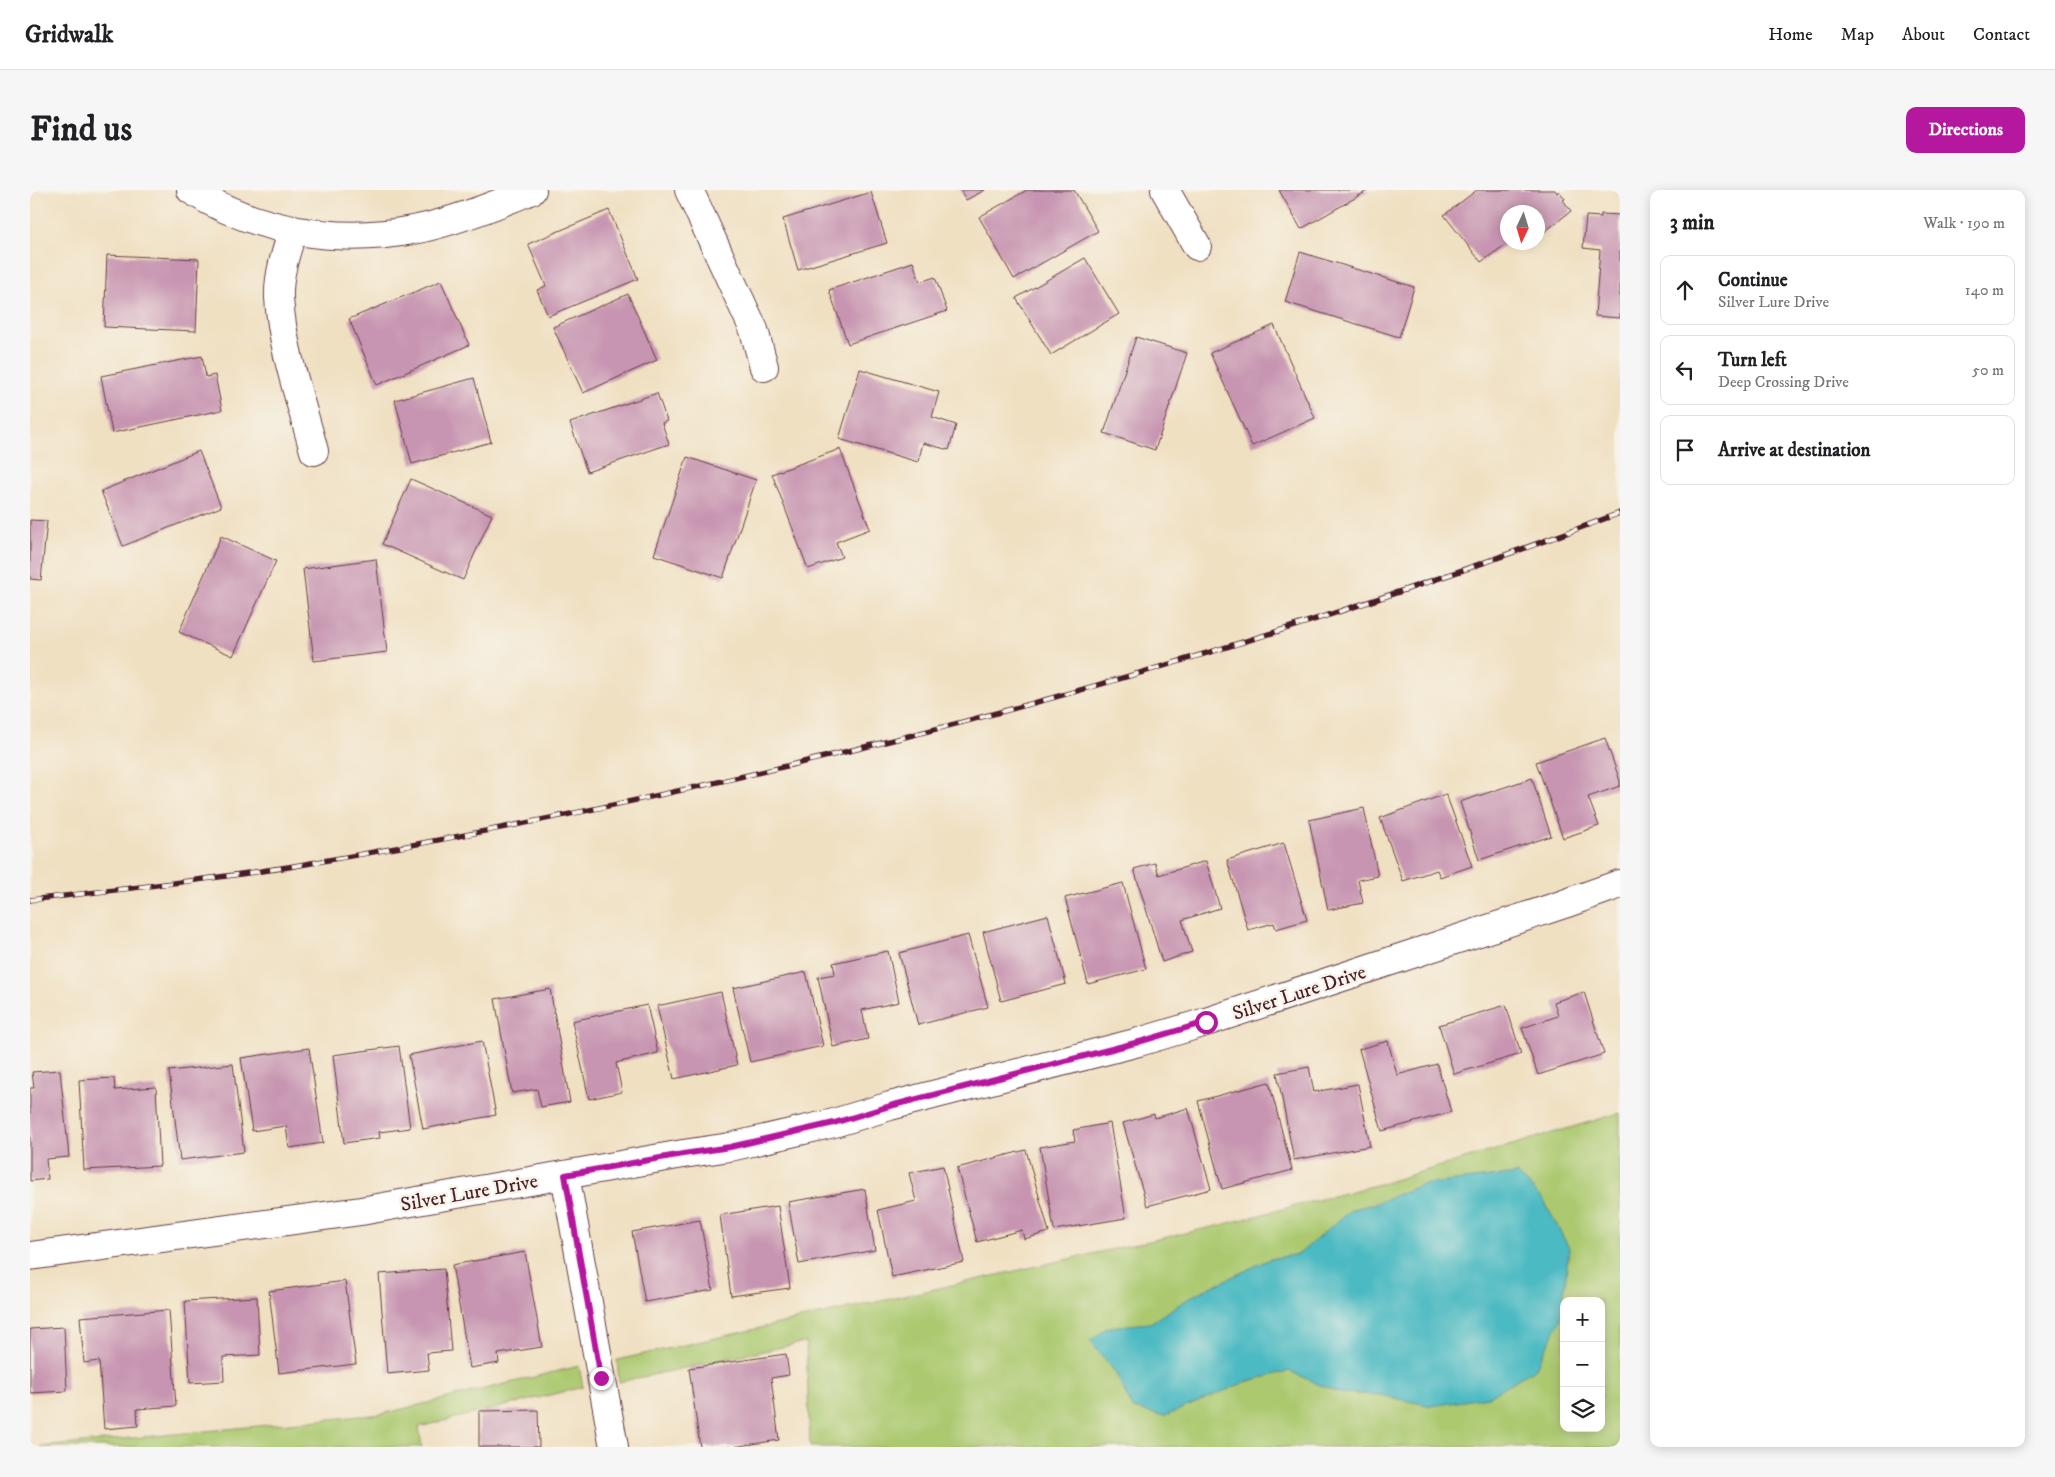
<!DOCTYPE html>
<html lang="en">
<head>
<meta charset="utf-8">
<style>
	:root { --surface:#fff; --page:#f6f6f6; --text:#202124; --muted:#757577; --line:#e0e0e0; --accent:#b5179e }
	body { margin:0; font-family:"IM FELL DW Pica",serif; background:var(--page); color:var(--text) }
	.controls { position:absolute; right:15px; bottom:15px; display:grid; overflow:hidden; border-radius:10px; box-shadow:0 2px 12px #0003 }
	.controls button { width:45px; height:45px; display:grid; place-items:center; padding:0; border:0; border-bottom:1px solid var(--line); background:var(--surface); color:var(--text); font:25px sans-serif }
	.compass { position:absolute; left:1470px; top:15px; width:45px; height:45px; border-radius:50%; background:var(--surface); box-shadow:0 2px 12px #0003; rotate:184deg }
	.stop { position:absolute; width:15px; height:15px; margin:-11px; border:4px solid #b5179e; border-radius:50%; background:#fff }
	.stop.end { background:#b5179e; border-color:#fff; box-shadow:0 1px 5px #0008 }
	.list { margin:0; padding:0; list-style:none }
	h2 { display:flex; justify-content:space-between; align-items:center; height:65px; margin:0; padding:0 20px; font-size:21px }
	h2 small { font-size:16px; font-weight:400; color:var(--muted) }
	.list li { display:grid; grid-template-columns:32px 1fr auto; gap:15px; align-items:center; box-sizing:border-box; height:70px; margin:0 10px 10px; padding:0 10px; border:1px solid var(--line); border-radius:10px }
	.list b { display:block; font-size:19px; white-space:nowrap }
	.list p { margin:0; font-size:16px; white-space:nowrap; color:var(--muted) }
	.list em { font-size:16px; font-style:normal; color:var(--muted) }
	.icon { flex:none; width:28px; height:28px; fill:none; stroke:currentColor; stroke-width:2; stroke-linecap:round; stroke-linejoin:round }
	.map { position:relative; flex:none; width:1590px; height:1257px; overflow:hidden; border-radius:10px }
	header { display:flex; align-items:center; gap:30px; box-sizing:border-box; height:70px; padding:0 25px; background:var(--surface); border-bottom:1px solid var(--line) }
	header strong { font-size:24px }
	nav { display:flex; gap:28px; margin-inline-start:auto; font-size:18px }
	.intro { display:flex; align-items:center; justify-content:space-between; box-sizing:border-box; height:120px; padding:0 30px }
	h1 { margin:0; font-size:35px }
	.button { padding:12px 22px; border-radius:10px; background:var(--accent); color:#fff; font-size:18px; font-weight:700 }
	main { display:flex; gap:30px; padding:0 30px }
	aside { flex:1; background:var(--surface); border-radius:10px; box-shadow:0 2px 12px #0003 }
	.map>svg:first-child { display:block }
	.green { fill:#acc970; stroke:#7b744e; fill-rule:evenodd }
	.water { fill:#4bbac2; stroke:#4a6c76 }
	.building { fill:#c795b1 }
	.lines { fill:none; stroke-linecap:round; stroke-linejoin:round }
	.street-casing { stroke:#633c42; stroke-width:30 }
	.street { stroke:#fff; stroke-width:28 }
	.rail-casing { stroke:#4a1f2b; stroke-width:5.5 }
	.rail { stroke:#f7f3e8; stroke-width:4; stroke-dasharray:11; stroke-linecap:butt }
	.route { stroke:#b5179e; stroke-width:6 }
	.labels { text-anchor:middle; stroke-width:5; stroke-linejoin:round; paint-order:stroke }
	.street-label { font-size:20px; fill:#4a1f2b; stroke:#f7f3e8 }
</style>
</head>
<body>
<header>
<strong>Gridwalk</strong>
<nav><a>Home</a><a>Map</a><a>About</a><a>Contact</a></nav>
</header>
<div class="intro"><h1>Find us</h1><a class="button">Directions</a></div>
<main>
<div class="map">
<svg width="1590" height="1257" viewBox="0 0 1590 1257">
	<rect width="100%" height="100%" fill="#f7f3e8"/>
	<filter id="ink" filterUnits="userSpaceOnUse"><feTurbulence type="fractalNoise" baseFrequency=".02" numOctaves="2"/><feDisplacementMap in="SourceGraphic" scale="10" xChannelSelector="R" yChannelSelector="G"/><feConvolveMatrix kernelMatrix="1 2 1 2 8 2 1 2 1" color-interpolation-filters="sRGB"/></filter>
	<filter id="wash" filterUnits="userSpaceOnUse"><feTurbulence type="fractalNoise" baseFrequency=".0096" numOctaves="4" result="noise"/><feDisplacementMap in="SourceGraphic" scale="20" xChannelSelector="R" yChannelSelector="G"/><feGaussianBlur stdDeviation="1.12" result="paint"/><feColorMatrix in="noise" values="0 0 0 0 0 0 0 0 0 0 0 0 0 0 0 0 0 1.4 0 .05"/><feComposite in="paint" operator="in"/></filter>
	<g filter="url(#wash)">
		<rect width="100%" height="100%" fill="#f0e0c2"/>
		<g class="green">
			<path d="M 1590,923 L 1590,1257 L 780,1257 L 776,1152 L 589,1192 L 587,1170 L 1191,1035 L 1357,992 ZM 1534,1111 L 1571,1111 L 1571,1238 L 1534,1238 Z"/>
			<polygon points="549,1176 553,1197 389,1237 392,1257 10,1257 352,1224"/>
		</g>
		<polygon class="water" points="1487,984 1513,1009 1539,1058 1531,1129 1506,1178 1458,1207 1402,1216 1350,1205 1308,1203 1259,1181 1215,1192 1135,1226 1103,1219 1085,1182 1060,1151 1078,1137 1120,1133 1164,1105 1240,1069 1269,1064 1322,1019 1344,1014 1391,995"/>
		<g id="blocks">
			<g class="building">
				<polygon points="930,0 955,0 936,10"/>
				<polygon points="997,0 1044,0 1068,41 984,89 949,27"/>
				<polygon points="1249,0 1339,0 1271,39"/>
				<polygon points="1447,0 1525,0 1527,3 1529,1 1535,9 1533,10 1541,21 1513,43 1508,35 1508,22 1478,22 1478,53 1451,72 1414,25"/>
				<polygon points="841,2 857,53 768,80 753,29"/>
				<polygon points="579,20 608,89 518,126 507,100 516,96 498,54"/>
				<polygon points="1571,24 1590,25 1590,128 1565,126 1570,60 1553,58 1556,26 1571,27"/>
				<polygon points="1270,62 1384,97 1369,147 1255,112"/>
				<polygon points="77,65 169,69 166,141 74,137"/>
				<polygon points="1055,68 1089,124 1021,165 986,108"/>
				<polygon points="883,72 890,92 905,87 917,121 818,154 799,100"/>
				<polygon points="411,91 439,155 347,195 319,129"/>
				<polygon points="598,104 627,170 553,203 523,137"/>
				<polygon points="1244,135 1285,228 1222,256 1180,163"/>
				<polygon points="1106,147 1157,163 1125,260 1074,243"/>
				<polygon points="172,166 176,187 185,185 192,220 82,243 71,186"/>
				<polygon points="830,179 909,202 902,227 926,235 919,260 893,253 888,272 809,249"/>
				<polygon points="444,188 461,252 382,274 365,210"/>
				<polygon points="627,203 637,231 632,233 639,254 557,282 540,233"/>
				<polygon points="810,259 840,339 806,352 812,367 778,379 742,284"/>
				<polygon points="169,261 191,317 93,356 71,301"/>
				<polygon points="657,267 726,290 693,388 624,365"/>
				<polygon points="381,289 462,325 433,390 352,354"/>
				<polygon points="0,330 17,331 11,390 0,389"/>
				<polygon points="191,346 246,371 203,466 149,442"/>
				<polygon points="346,369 357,462 284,471 273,379"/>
				<polygon points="1575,548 1590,591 1590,596 1558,607 1569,636 1533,648 1506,572"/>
				<polygon points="1502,588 1521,646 1449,670 1430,612"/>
				<polygon points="1416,604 1442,676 1410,687 1407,680 1373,691 1350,628"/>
				<polygon points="1334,618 1348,686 1328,690 1333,713 1298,720 1279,630"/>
				<polygon points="1254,653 1277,730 1246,739 1244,733 1218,740 1197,670"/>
				<polygon points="1176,671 1190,718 1152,730 1162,762 1132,772 1104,679 1125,673 1129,685"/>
				<polygon points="1093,693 1116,779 1058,794 1035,708"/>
				<polygon points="1018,725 1036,794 971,811 953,742"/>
				<polygon points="938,745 958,817 888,835 869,763"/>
				<polygon points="858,761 869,812 832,820 838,849 803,857 788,787 805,784 803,773"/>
				<polygon points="776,782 793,856 720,872 703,798"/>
				<polygon points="520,799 540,912 511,917 507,899 482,903 465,809"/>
				<polygon points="691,802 707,875 644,889 627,816"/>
				<polygon points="1554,802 1574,864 1508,885 1492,838 1528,826 1524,812"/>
				<polygon points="617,815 628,863 586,873 592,902 559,909 542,831"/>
				<polygon points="1476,815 1491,864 1424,884 1409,835"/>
				<polygon points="452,851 466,925 393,939 379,865"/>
				<polygon points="1358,851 1367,885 1407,874 1421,922 1352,941 1329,859"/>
				<polygon points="369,856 380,938 349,942 350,948 314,953 303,865"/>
				<polygon points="279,858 293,953 259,958 256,936 222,941 211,868"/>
				<polygon points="203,874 214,962 150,970 139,881"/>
				<polygon points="1279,877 1284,902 1328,894 1340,956 1264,970 1247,883"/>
				<polygon points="30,880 39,967 16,969 18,989 0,991 0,898 4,898 2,882"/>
				<polygon points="84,888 85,900 126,897 130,976 54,980 49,890"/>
				<polygon points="1239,892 1262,980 1192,999 1168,911"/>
				<polygon points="1158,918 1181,999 1117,1016 1093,933 1124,924 1125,928"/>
				<polygon points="1080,933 1096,1028 1024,1040 1010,957 1045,951 1043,940"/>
				<polygon points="996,960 1019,1042 994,1049 992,1040 947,1052 927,978"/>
				<polygon points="913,976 934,1072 862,1087 848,1020 886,1011 879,983"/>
				<polygon points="835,999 845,1060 769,1074 758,1012"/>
				<polygon points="748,1016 760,1098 701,1106 690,1025"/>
				<polygon points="670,1030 683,1100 615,1112 602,1042"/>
				<polygon points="495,1062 512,1157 468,1164 469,1173 440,1178 422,1075"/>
				<polygon points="414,1079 421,1161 397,1163 399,1180 357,1184 349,1084"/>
				<polygon points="315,1091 326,1174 249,1183 239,1101"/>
				<polygon points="227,1107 230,1165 193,1167 194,1191 160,1193 155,1111"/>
				<polygon points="139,1120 146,1216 107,1219 108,1236 74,1239 69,1171 54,1173 50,1127"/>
				<polygon points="34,1137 37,1201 0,1203 0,1139"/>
				<polygon points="756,1164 759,1185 741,1188 749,1250 703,1257 670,1257 659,1178"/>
				<polygon points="508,1220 509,1257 449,1257 449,1221"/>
			</g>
		</g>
	</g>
	<g filter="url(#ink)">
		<use href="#blocks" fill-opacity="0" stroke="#633c42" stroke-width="1"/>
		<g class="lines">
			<g class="street-casing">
				<g id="street">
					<path d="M 161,0 C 226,42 308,54 383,40 C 421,33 466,15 502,0"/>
					<polyline points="659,0 724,140 734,177"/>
					<polyline points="1135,0 1167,56"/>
					<path d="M 263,40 C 256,62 248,85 249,108 C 252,158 271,212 284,261"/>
					<polyline points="535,985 584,1257"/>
					<polyline points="0,1066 331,1021 653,964 700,957 804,933 860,916 1109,852 1176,832 1534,714 1590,694"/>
				</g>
			</g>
			<use href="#street" class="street"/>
			<g class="rail-casing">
				<path id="rail" d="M 0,710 C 90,699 181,690 270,675 C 719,598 1164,484 1590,323"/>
			</g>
			<use href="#rail" class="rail"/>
		</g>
	</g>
	<g class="lines" filter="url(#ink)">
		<polyline class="route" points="571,1188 535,985 653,964 700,957 804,933 860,916 1109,852 1176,832"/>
	</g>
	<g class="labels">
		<g class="street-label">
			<text transform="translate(1269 802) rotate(-18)" y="7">Silver Lure Drive</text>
			<text transform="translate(439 1002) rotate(-10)" y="7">Silver Lure Drive</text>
		</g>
	</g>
</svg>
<div class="controls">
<button>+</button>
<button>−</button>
<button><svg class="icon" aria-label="layers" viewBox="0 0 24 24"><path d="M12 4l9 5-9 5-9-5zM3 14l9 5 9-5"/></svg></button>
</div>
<svg class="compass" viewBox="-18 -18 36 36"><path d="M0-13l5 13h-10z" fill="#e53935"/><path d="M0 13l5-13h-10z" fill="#757577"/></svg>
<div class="stop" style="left:1176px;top:832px"></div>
<div class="stop end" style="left:571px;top:1188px"></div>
</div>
<aside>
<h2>3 min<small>Walk · 190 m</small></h2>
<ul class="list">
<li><svg class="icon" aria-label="ahead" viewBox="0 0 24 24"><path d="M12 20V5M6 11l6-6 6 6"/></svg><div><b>Continue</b><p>Silver Lure Drive</p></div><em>140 m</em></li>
<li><svg class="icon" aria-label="left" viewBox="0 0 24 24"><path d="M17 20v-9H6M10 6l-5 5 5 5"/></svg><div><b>Turn left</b><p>Deep Crossing Drive</p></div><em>50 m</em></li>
<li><svg class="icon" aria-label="arrive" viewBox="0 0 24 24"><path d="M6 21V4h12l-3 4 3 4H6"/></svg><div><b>Arrive at destination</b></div></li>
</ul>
</aside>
</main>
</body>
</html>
